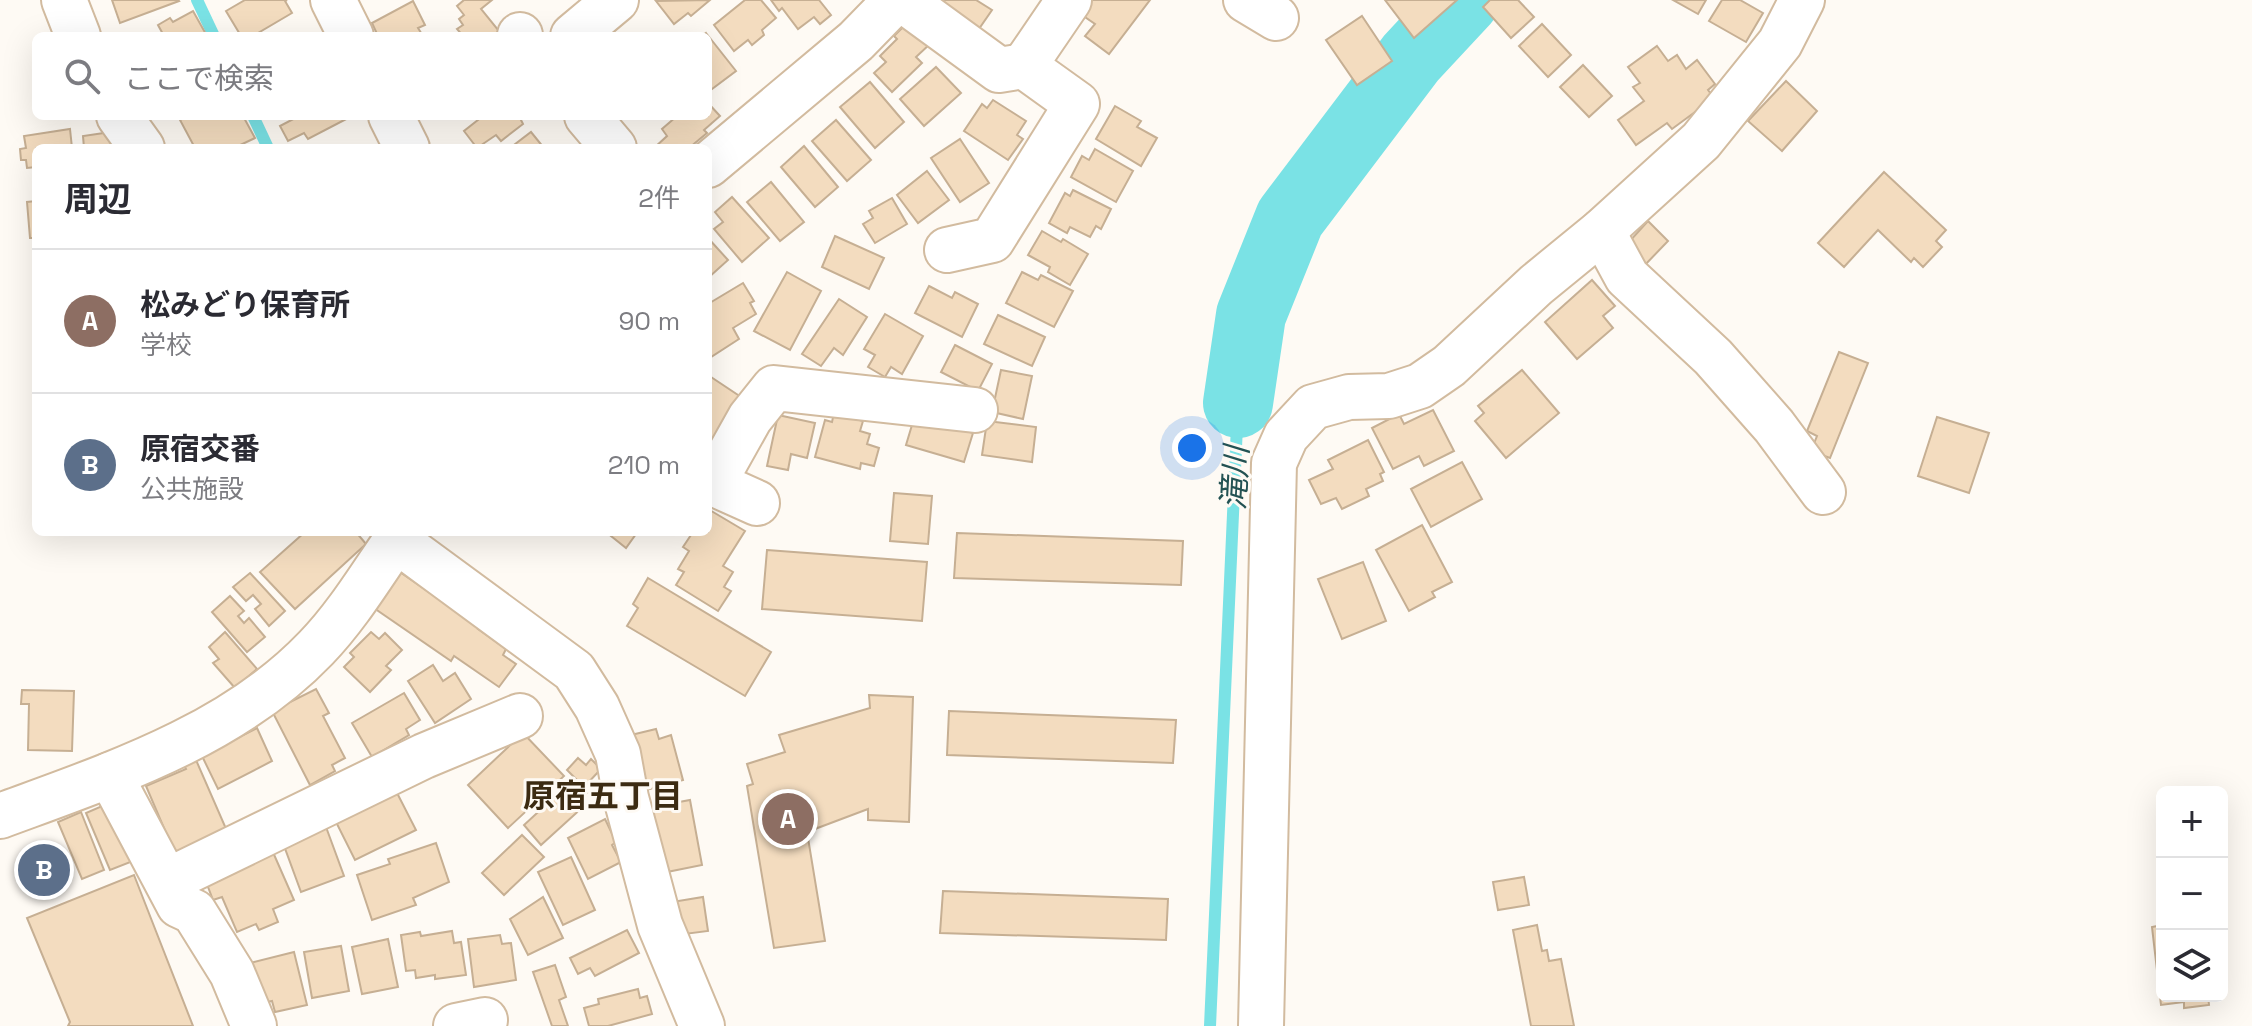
<!DOCTYPE html>
<html lang="ja">
<head>
<meta charset="utf-8">
<style>
	:root { --surface:#fff; --page:#f7f7f7; --text:#2b2b33; --muted:#7c7c81; --line:#e1e1e2; --accent:#d93025 }
	body { margin:0; font-family:"Space Grotesk","Noto Sans JP",sans-serif; background:var(--page); color:var(--text) }
	.controls { position:absolute; right:24px; bottom:24px; display:grid; overflow:hidden; border-radius:12px; box-shadow:0 8px 32px #0002 }
	.controls button { width:72px; height:72px; display:grid; place-items:center; padding:0; border:0; border-bottom:2px solid var(--line); background:var(--surface); color:var(--text); font:40px sans-serif }
	.you { position:absolute; left:1192px; top:448px; width:28px; height:28px; margin:-20px; border:6px solid #fff; border-radius:50%; background:#1a73e8; box-shadow:0 0 0 12px #1a73e833 }
	.badge { display:grid; place-items:center; width:52px; height:52px; border-radius:50%; background:var(--accent); color:#fff; font-size:26px; font-weight:700 }
	.pin { position:absolute; translate:-50% -50%; border:4px solid #fff; box-shadow:0 2px 8px #0006 }
	.list { margin:0; padding:0; list-style:none }
	h2 { display:flex; justify-content:space-between; align-items:center; height:104px; margin:0; padding:0 32px; font-size:34px }
	h2 small { font-size:26px; font-weight:400; color:var(--muted) }
	.list li { display:grid; grid-template-columns:52px 1fr auto; gap:24px; align-items:center; box-sizing:border-box; height:144px; padding:0 32px; border-top:2px solid var(--line) }
	.list b { display:block; font-size:30px; white-space:nowrap }
	.list p { margin:0; font-size:26px; white-space:nowrap; color:var(--muted) }
	.list em { font-size:26px; font-style:normal; color:var(--muted) }
	.icon { flex:none; width:44px; height:44px; fill:none; stroke:currentColor; stroke-width:2; stroke-linecap:round; stroke-linejoin:round }
	.map { position:relative; flex:none; width:2252px; height:1026px; overflow:hidden }
	.search { position:absolute; background:var(--surface); box-shadow:0 8px 32px #0002; left:32px; top:32px; width:680px; height:88px; display:flex; align-items:center; gap:20px; box-sizing:border-box; padding:0 28px; border-radius:12px; color:var(--muted); font-size:30px }
	.panel { position:absolute; background:var(--surface); box-shadow:0 8px 32px #0002; left:32px; top:144px; width:680px; height:392px; border-radius:12px }
	.map>svg:first-child { display:block }
	.lines { fill:none; stroke-linecap:round; stroke-linejoin:round }
	.stream { stroke:#7ae2e5; stroke-width:12 }
	.river { stroke:#7ae2e5; stroke-width:70 }
	.building { fill:#f3dcbf; stroke:#c6af93; stroke-width:2 }
	.minor-casing { stroke:#d2bb9f; stroke-width:48 }
	.minor { stroke:#fff; stroke-width:44 }
	.labels { text-anchor:middle; stroke-width:6; stroke-linejoin:round; paint-order:stroke }
	.water-label { font-size:32px; font-style:italic; fill:#235253; stroke:#fefaf4 }
	.neighbourhood-label { font-size:32px; font-weight:bold; fill:#3c2b12; stroke:#fefaf4 }
</style>
</head>
<body>
<div class="map">
<svg width="2252" height="1026" viewBox="0 0 2252 1026">
	<rect width="100%" height="100%" fill="#fefaf4"/>
	<g class="lines">
		<g class="stream">
			<polyline points="197,0 214,36"/>
			<polyline points="253,116 268,148"/>
			<polyline points="1210,1026 1238,403"/>
		</g>
		<polyline class="river" points="1238,403 1251,315 1290,218 1411,58 1465,0"/>
	</g>
	<g class="building">
		<polygon points="112,0 178,0 179,1 120,23"/>
		<polygon points="245,0 287,0 285,1 292,13 253,36 241,36 226,11"/>
		<polygon points="464,0 492,0 481,9 499,31 492,36 463,36 457,29 463,25 459,19 464,15 457,6"/>
		<polygon points="710,0 691,16 688,13 674,24 656,1"/>
		<polygon points="745,0 761,0 776,18 762,30 764,35 752,45 748,40 734,51 714,25"/>
		<polygon points="771,0 819,0 831,15 820,24 814,17 798,29 782,8 779,11"/>
		<polygon points="929,0 976,0 992,10 972,39"/>
		<polygon points="1088,0 1150,0 1109,54 1085,36 1095,24 1079,13"/>
		<polygon points="1385,0 1457,0 1414,38"/>
		<polygon points="1490,0 1518,0 1534,17 1511,38 1483,7"/>
		<polygon points="1673,0 1706,0 1698,14"/>
		<polygon points="1722,0 1740,0 1763,13 1746,42 1709,21"/>
		<polygon points="413,1 425,25 418,28 423,36 378,36 372,23"/>
		<polygon points="193,11 207,36 164,36 158,25 170,18 173,22"/>
		<polygon points="1362,16 1392,61 1357,85 1326,40"/>
		<polygon points="909,21 931,43 916,57 922,63 892,92 874,73 886,62 880,56 897,39 894,36"/>
		<polygon points="1542,24 1571,55 1548,77 1519,46"/>
		<polygon points="706,33 736,71 708,92 708,36 702,36"/>
		<polygon points="1657,46 1668,61 1677,55 1686,69 1697,60 1715,84 1708,90 1714,98 1672,129 1667,123 1636,145 1618,120 1644,101 1633,87 1640,83 1628,67"/>
		<polygon points="1583,65 1612,96 1589,117 1560,87"/>
		<polygon points="936,67 961,93 924,126 900,99"/>
		<polygon points="1786,81 1817,111 1782,151 1748,121"/>
		<polygon points="870,82 904,122 875,148 840,107"/>
		<polygon points="993,100 1026,121 1017,135 1023,139 1008,160 964,131 982,104 987,108"/>
		<polygon points="708,103 720,116 704,130 707,133 689,148 654,148 667,136 662,129 677,116 708,116"/>
		<polygon points="1115,106 1141,121 1137,127 1157,138 1141,166 1096,139"/>
		<polygon points="188,116 243,116 255,138 234,148 195,148 180,120"/>
		<polygon points="299,116 352,116 308,139 304,133 288,141 280,126"/>
		<polygon points="483,116 519,116 523,124 501,141 496,135 477,148 464,131"/>
		<polygon points="836,120 871,160 847,181 812,141"/>
		<polygon points="70,129 72,148 36,148 36,167 27,168 26,160 21,160 20,149 26,148 24,136"/>
		<polygon points="111,132 112,148 84,148 83,136"/>
		<polygon points="531,132 544,148 510,148"/>
		<polygon points="960,139 989,183 960,202 931,158"/>
		<polygon points="804,146 838,187 815,207 781,167"/>
		<polygon points="1095,149 1133,171 1116,202 1071,177 1082,156 1089,160"/>
		<polygon points="927,171 949,200 918,223 897,195"/>
		<polygon points="1884,172 1946,230 1936,241 1942,247 1923,267 1914,258 1911,262 1878,230 1844,267 1818,243"/>
		<polygon points="771,182 804,222 780,241 747,202"/>
		<polygon points="1073,190 1111,209 1101,229 1096,226 1090,237 1070,227 1067,233 1049,223 1065,193 1070,196"/>
		<polygon points="732,197 769,238 742,262 714,229 723,222 715,212"/>
		<polygon points="892,198 907,224 875,243 863,224 873,218 869,211"/>
		<polygon points="36,201 36,238 30,238 27,202"/>
		<polygon points="1648,221 1668,241 1642,268 1628,243"/>
		<polygon points="1042,231 1061,242 1063,239 1088,254 1070,285 1048,272 1050,267 1028,255"/>
		<polygon points="835,236 884,258 869,289 822,267"/>
		<polygon points="708,238 728,260 708,278"/>
		<polygon points="787,272 821,291 790,350 754,331"/>
		<polygon points="1022,272 1038,280 1041,275 1073,291 1054,327 1006,303"/>
		<polygon points="1592,280 1615,306 1603,316 1613,328 1577,359 1545,322"/>
		<polygon points="743,283 754,301 750,303 756,314 733,328 739,339 711,357 708,352 708,304"/>
		<polygon points="929,286 952,298 955,292 978,304 962,337 915,313"/>
		<polygon points="839,299 867,317 843,355 834,348 821,366 802,354"/>
		<polygon points="885,314 923,336 902,374 891,367 885,377 868,367 875,355 864,349"/>
		<polygon points="998,315 1045,337 1032,366 984,344"/>
		<polygon points="955,345 992,364 978,391 941,372"/>
		<polygon points="1839,352 1868,363 1830,458 1811,451 1817,436 1807,431"/>
		<polygon points="1001,370 1032,376 1023,419 992,412"/>
		<polygon points="1522,370 1559,413 1506,458 1475,421 1484,413 1478,406"/>
		<polygon points="708,375 744,399 708,452"/>
		<polygon points="1433,410 1454,451 1424,466 1419,456 1393,469 1372,428 1399,414 1404,424"/>
		<polygon points="834,413 863,421 860,431 870,434 867,444 879,448 874,466 861,463 860,469 815,457 825,420 832,422"/>
		<polygon points="778,415 815,423 807,458 791,454 788,470 767,466"/>
		<polygon points="915,415 973,433 964,462 906,445"/>
		<polygon points="1937,417 1989,433 1969,493 1918,476"/>
		<polygon points="987,421 1036,427 1032,462 982,455"/>
		<polygon points="1368,440 1384,472 1380,474 1383,481 1366,489 1369,496 1342,509 1336,498 1321,504 1309,480 1333,469 1328,460"/>
		<polygon points="1462,462 1482,499 1431,527 1411,489"/>
		<polygon points="894,493 932,496 928,544 890,541"/>
		<polygon points="708,509 745,531 723,566 733,572 724,587 731,591 718,611 676,585 684,572 678,569 689,551 683,547 693,532 708,532"/>
		<polygon points="1422,525 1452,582 1432,592 1435,597 1409,611 1376,550"/>
		<polygon points="305,532 356,532 366,544 295,609 260,572"/>
		<polygon points="606,532 633,532 636,534 626,548"/>
		<polygon points="957,533 1183,541 1181,585 954,578"/>
		<polygon points="767,550 927,562 922,621 762,609"/>
		<polygon points="1363,562 1386,621 1342,639 1318,579"/>
		<polygon points="397,570 479,627 478,629 506,649 503,655 516,664 499,687 454,656 451,661 371,606"/>
		<polygon points="250,573 285,611 269,626 255,609 261,604 253,595 246,601 233,587"/>
		<polygon points="648,578 771,652 745,696 627,626 638,608 633,604"/>
		<polygon points="230,596 244,611 238,616 244,623 249,618 265,637 247,652 212,612"/>
		<polygon points="225,632 257,669 235,688 213,663 219,659 209,647"/>
		<polygon points="371,632 379,639 385,633 402,650 386,666 391,670 370,692 344,667 354,657 350,653"/>
		<polygon points="433,665 443,681 455,673 471,699 435,723 408,681"/>
		<polygon points="316,689 329,713 323,716 345,758 332,765 335,771 310,785 272,711"/>
		<polygon points="22,690 74,691 72,751 28,750 29,704 21,704"/>
		<polygon points="404,693 420,720 406,729 409,735 372,757 352,723"/>
		<polygon points="869,695 913,697 909,822 868,820 868,809 807,832 825,941 774,948 747,786 753,784 747,764 785,752 779,735 870,708"/>
		<polygon points="949,711 1176,720 1173,763 947,755"/>
		<polygon points="257,728 272,761 218,789 202,756"/>
		<polygon points="656,729 659,739 671,735 683,780 646,790 631,735"/>
		<polygon points="523,733 564,776 508,828 468,785"/>
		<polygon points="578,758 586,765 591,759 601,769 584,787 567,770"/>
		<polygon points="196,760 227,831 175,854 146,786 186,769 184,765"/>
		<polygon points="574,779 587,793 578,800 584,806 541,845 524,825"/>
		<polygon points="395,789 416,830 355,860 334,818"/>
		<polygon points="690,800 702,865 662,873 652,807"/>
		<polygon points="109,803 133,861 110,870 86,813"/>
		<polygon points="81,812 104,870 82,879 58,822"/>
		<polygon points="605,819 616,842 612,845 621,862 588,879 568,838"/>
		<polygon points="326,827 344,876 301,892 283,843"/>
		<polygon points="522,835 544,857 504,895 482,873"/>
		<polygon points="436,843 449,882 413,898 416,905 372,920 357,875 390,864 388,859"/>
		<polygon points="272,850 294,900 273,909 278,922 259,930 256,924 237,932 222,897 213,900 205,879"/>
		<rect x="26" y="852" width="35" height="36"/>
		<polygon points="571,857 595,910 563,925 538,872"/>
		<polygon points="134,875 193,1026 68,1026 70,1022 27,918"/>
		<polygon points="1524,877 1529,905 1498,910 1493,882"/>
		<polygon points="943,891 1168,899 1166,940 940,933"/>
		<polygon points="543,897 563,938 528,955 510,919"/>
		<polygon points="703,897 708,931 677,935 672,902"/>
		<polygon points="1537,925 1542,951 1547,950 1549,961 1561,959 1574,1026 1531,1026 1513,930"/>
		<polygon points="2162,925 2162,996 2208,996 2209,1005 2184,1008 2184,1002 2161,1005 2152,927"/>
		<polygon points="627,930 639,953 595,976 590,968 578,974 570,958"/>
		<polygon points="452,931 454,943 461,942 466,975 435,979 435,975 416,978 415,970 406,971 401,935 420,932 421,936"/>
		<polygon points="500,935 502,944 511,943 516,980 474,987 468,939"/>
		<polygon points="388,939 398,987 362,994 352,947"/>
		<polygon points="341,946 349,991 312,998 304,952"/>
		<polygon points="294,952 307,1005 275,1012 272,1001 254,1005 246,964"/>
		<polygon points="555,965 566,997 559,1000 568,1026 552,1026 533,972"/>
		<polygon points="638,989 640,998 647,996 652,1014 608,1026 589,1026 584,1008 599,1004 598,999"/>
	</g>
	<g class="lines">
		<g class="minor-casing">
			<g id="minor">
				<polyline points="64,0 78,36"/>
				<polyline points="333,0 351,36"/>
				<polyline points="903,0 999,70 1024,66"/>
				<polyline points="1246,0 1276,18"/>
				<polyline points="520,35 520,36"/>
				<polyline points="573,36 616,0"/>
				<polyline points="119,116 142,148"/>
				<polyline points="391,116 407,148"/>
				<polyline points="587,116 614,148"/>
				<polyline points="708,165 856,41 896,0"/>
				<polyline points="1602,231 1627,277 1713,357 1774,426 1823,492"/>
				<polyline points="947,250 992,240 1077,104 1024,66 1069,0"/>
				<polyline points="708,481 757,503"/>
				<polyline points="713,484 750,418 774,388 975,410"/>
				<polyline points="398,532 396,540 574,671 597,707 618,754 626,798 660,925 702,1026"/>
				<polyline points="110,775 179,905 194,912 232,973 254,1026"/>
				<path d="M 0,816 C 111,775 232,736 316,648 C 347,616 371,576 396,540"/>
				<polyline points="167,881 424,756 520,716"/>
				<polyline points="456,1026 485,1020"/>
				<polyline points="1261,1026 1274,463 1286,436 1313,407 1349,397 1389,396 1420,386 1449,366 1536,285 1602,231 1701,141 1780,43 1802,0"/>
			</g>
		</g>
		<use href="#minor" class="minor"/>
	</g>
	<g class="labels">
		<g class="water-label">
			<text transform="translate(1235 478) rotate(-87)" y="11">滝川</text>
		</g>
		<g class="neighbourhood-label">
			<text x="603" y="807">原宿五丁目</text>
		</g>
	</g>
</svg>
<div class="controls">
<button>+</button>
<button>−</button>
<button><svg class="icon" aria-label="layers" viewBox="0 0 24 24"><path d="M12 4l9 5-9 5-9-5zM3 14l9 5 9-5"/></svg></button>
</div>
<div class="you"></div>
<div class="pin badge" style="left:788px;top:819px;background:#8d6e63">A</div>
<div class="pin badge" style="left:44px;top:870px;background:#5c6f8a">B</div>
<div class="search"><svg class="icon" aria-label="search" viewBox="0 0 24 24"><circle cx="10" cy="10" r="6"/><path d="M15 15l6 6"/></svg>ここで検索</div>
<section class="panel">
<h2>周辺<small>2件</small></h2>
<ul class="list">
<li><span class="badge" style="background:#8d6e63">A</span><div><b>松みどり保育所</b><p>学校</p></div><em>90 m</em></li>
<li><span class="badge" style="background:#5c6f8a">B</span><div><b>原宿交番</b><p>公共施設</p></div><em>210 m</em></li>
</ul>
</section>
</div>
</body>
</html>
